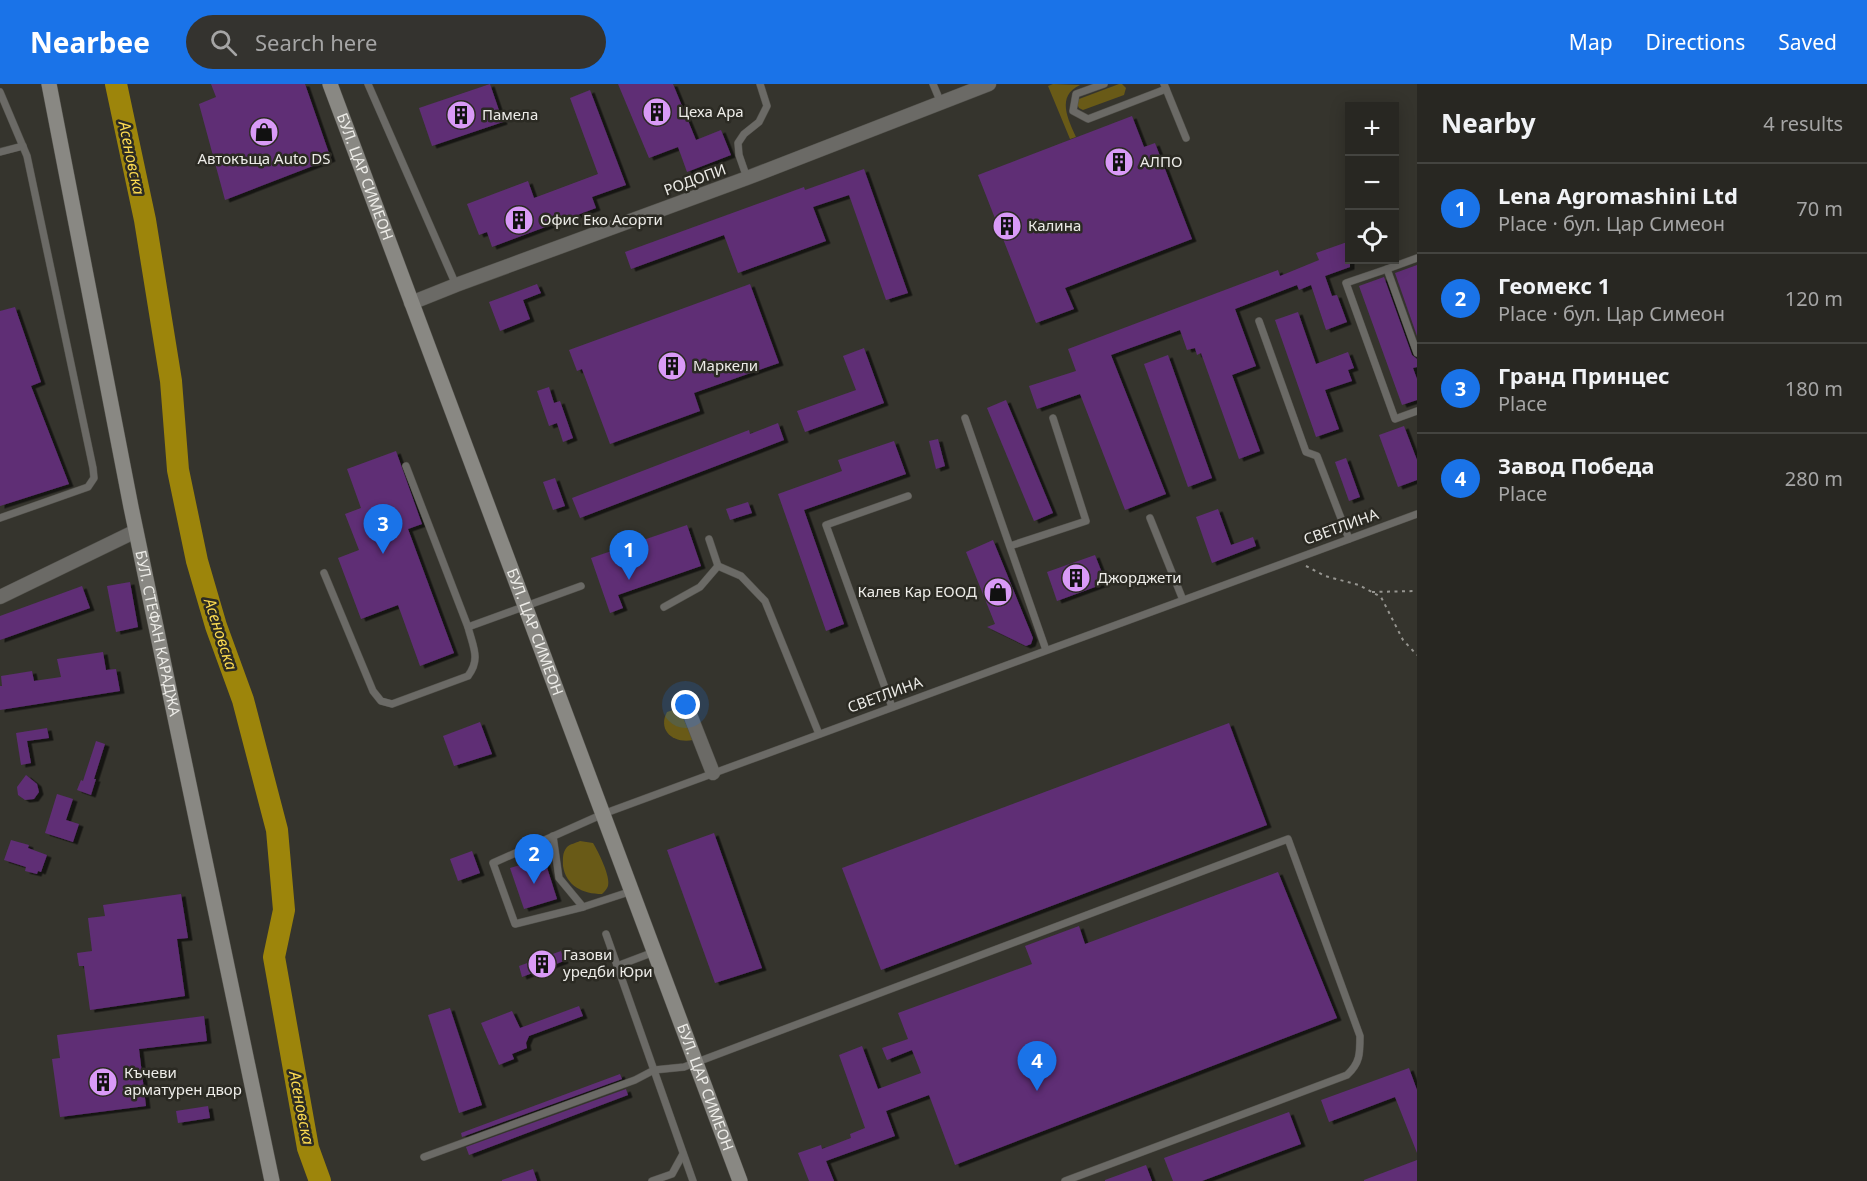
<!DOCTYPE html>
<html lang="en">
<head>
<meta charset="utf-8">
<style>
	:root { --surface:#282722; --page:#34332f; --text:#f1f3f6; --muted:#a5a5a5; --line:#444440; --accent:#1a73e8 }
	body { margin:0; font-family:"Noto Sans",sans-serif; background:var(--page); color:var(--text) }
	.controls { position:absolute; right:18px; top:18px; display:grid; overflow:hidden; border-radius:0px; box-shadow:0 3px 15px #0003 }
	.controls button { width:54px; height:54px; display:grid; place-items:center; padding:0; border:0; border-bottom:2px solid var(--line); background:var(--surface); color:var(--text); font:30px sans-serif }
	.you { position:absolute; left:686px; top:621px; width:21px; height:21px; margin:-15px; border:4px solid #fff; border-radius:50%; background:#1a73e8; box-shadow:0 0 0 9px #1a73e833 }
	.badge { display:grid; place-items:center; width:39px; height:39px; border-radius:50%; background:var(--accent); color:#fff; font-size:20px; font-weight:700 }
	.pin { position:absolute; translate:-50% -50px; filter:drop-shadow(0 2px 3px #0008) }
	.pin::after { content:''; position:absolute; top:32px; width:21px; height:18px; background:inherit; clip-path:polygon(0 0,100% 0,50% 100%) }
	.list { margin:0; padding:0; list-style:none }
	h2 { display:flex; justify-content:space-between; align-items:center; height:78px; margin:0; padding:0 24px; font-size:26px }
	h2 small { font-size:20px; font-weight:400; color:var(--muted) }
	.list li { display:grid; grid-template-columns:39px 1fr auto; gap:18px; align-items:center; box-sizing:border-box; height:90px; padding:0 24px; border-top:2px solid var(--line) }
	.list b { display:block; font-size:22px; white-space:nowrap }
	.list p { margin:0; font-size:20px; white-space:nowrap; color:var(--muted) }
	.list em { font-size:20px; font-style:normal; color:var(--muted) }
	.icon { flex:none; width:33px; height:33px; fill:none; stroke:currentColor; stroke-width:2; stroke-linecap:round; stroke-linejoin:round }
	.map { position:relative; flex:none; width:1417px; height:1097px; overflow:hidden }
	header { display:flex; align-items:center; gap:36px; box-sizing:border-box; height:84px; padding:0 30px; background:var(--accent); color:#fff }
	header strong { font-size:28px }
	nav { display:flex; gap:33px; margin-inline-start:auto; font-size:21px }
	.search { width:420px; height:54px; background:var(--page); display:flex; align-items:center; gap:15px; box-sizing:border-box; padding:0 21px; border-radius:33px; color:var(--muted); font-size:22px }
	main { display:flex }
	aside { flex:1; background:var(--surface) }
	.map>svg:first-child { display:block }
	.green { fill:#695a17 }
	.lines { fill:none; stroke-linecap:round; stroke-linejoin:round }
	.river { stroke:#9d850b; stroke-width:22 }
	.building { fill:#5f2e75; filter:url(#shadow) }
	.lane-casing { stroke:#52514b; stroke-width:8 }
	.street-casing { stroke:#52514b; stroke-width:15 }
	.secondary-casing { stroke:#52514b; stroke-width:16 }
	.path { stroke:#969590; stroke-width:2; stroke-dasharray:3 4.5; stroke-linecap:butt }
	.lane { stroke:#6b6a66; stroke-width:7 }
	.street { stroke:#6b6a66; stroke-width:14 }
	.secondary { stroke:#898883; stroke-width:15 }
	.labels { text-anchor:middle; stroke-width:5; stroke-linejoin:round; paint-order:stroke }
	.poi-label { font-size:15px; fill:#edece8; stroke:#2b2a23; text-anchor:start }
	.street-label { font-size:15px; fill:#edece8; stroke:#2b2a23 }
	.water-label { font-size:16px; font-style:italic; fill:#fbda51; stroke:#2b2a23 }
</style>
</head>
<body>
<header>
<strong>Nearbee</strong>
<div class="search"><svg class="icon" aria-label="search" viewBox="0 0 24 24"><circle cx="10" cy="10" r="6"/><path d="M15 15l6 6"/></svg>Search here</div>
<nav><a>Map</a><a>Directions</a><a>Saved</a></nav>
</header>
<main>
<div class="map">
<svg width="1417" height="1097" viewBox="0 0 1417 1097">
	<defs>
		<filter id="shadow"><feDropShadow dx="4.5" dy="2.5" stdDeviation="0" flood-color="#0009"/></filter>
	</defs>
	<rect width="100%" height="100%" fill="#35342d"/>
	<g class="green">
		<path d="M 1053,0 L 1080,1 C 1056,12 1068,35 1076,53 L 1070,55 L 1048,2 Z"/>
		<polygon points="1119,0 1122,0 1126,4 1124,11 1083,26 1079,24 1077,20 1079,15"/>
		<path d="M 673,626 L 681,629 L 693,656 C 674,660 657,647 667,628 Z"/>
		<path d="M 580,757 L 593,759 C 598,767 611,793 608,802 C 607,805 605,807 602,810 C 583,810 566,802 563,782 C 563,775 562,769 567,763 C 570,760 576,759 580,757 Z"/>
	</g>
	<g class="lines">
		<polyline class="river" points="116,0 145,136 171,297 178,386 197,477 216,542 243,616 277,746 284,826 274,873 308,1064 320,1097"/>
	</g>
	<g class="building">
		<polygon points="211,0 305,0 331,75 225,116 199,20 216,13"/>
		<polygon points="490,0 503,38 432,62 419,24"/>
		<polygon points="618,0 673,0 696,56 721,46 731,71 687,88 678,63 649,74"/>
		<polygon points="590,6 626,101 592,113 596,124 492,163 487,148 479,151 467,120 528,97 534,114 598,90 570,14"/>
		<polygon points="1132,32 1144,63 1155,59 1192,155 1065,204 1074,225 1036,239 978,91"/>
		<polygon points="864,85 908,209 886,216 849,111 813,123 826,157 738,189 724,151 631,185 625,168 804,103 805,106"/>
		<polygon points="1350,157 1350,183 1325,192 1332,212 1337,211 1347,238 1326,246 1311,201 1299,206 1297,201 1235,225 1256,282 1232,291 1260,367 1239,375 1201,269 1197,271 1195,264 1187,266 1180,246 1111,271 1166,410 1125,426 1080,310 1037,325 1029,302 1076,287 1068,265 1278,186 1280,192 1319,176 1316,169"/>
		<polygon points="1417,181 1417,252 1395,189"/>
		<polygon points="1384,193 1412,271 1417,275 1417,283 1413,284 1417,295 1417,316 1402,321 1359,202"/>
		<polygon points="537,200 541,209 523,216 530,235 500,247 489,218"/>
		<polygon points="750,200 779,279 694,309 700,327 610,360 582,285 577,287 569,266"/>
		<polygon points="15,223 41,298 31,302 69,400 0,422 0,227"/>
		<polygon points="1298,228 1316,280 1348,268 1354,284 1348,286 1352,297 1325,306 1339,345 1316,353 1275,236"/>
		<polygon points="864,264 884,319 805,348 797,327 856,306 843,272"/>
		<polygon points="1168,271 1212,394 1188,403 1144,280"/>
		<polygon points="549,303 554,319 560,317 573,354 563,358 557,339 549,342 537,307"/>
		<polygon points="1006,316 1053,429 1034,437 987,324"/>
		<polygon points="778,339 784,356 580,434 572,414 749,346 750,350"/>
		<polygon points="1404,342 1417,376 1417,396 1398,403 1379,351"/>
		<polygon points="938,355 945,382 936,385 929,357"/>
		<polygon points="894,357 906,390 804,426 844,540 826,547 778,410 842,387 838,376"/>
		<polygon points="396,367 422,440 408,445 454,569 420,582 398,521 361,535 338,474 359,466 345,430 361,424 347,385"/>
		<polygon points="1346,374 1360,413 1349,417 1335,378"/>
		<polygon points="555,394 565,422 553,426 543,398"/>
		<polygon points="748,418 752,429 730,436 726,425"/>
		<polygon points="1218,425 1231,461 1253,453 1256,462 1212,479 1196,433"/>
		<polygon points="687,441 701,482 618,511 623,524 610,529 591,474"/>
		<polygon points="993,456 1033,554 1031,560 1026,562 987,543 995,540 966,468"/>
		<polygon points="1095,471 1106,499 1057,517 1047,488"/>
		<polygon points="130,498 138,543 116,548 107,502"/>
		<polygon points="82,502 90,524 0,556 0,532"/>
		<polygon points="103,568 106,586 116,585 120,607 0,626 0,602 2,602 1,592 32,587 34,597 61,593 57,575"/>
		<polygon points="480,638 492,670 454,682 443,652"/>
		<polygon points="1229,639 1267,741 881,886 842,784"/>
		<polygon points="47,644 49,654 27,657 31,679 21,681 16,649"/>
		<polygon points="96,657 105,660 94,695 96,695 91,711 77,706 81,696 83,697"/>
		<polygon points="26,691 37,700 39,708 34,715 25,716 18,711 17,703"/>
		<polygon points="57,710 73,715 66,736 79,740 73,758 45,749"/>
		<polygon points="714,749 762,884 715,899 667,766"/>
		<polygon points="11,756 29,761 28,764 47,771 41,788 38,787 37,790 25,787 26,783 4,776"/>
		<polygon points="472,767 480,789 458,797 450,775"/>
		<polygon points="544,774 557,815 524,825 510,784"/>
		<polygon points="1278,788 1337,934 955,1081 929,1011 886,1027 895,1052 826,1077 834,1097 809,1097 798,1069 821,1061 822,1065 851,1054 850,1050 865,1044 839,971 862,962 878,1005 921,989 912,966 887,976 882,964 908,955 898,929 1032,880 1025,862 1079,842 1085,860"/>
		<polygon points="181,810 188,854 177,855 185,912 90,926 84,882 79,882 77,869 92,867 88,834 105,832 103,821"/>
		<polygon points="561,867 564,877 522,893 519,882"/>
		<polygon points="579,922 583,932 529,952 526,959 527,964 512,970 514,975 499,981 481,939 512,927 520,944"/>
		<polygon points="450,924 482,1021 459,1029 428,931"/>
		<polygon points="204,932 207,957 139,965 146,1022 60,1033 52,975 60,974 57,951"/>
		<polygon points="1409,984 1417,1006 1417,1069 1395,1013 1329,1038 1321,1016"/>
		<polygon points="620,990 622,995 462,1053 461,1049"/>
		<polygon points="626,1005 628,1011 469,1071 466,1063"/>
		<polygon points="208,1022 210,1034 178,1039 176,1027"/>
		<polygon points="1289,1028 1301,1060 1202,1097 1173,1097 1164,1074"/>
		<polygon points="1417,1076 1417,1097 1364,1097 1364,1096"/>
		<polygon points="1146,1081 1152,1097 1105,1097 1105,1096"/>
		<polygon points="533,1085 537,1097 502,1097 502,1096"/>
	</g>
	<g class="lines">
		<g class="lane-casing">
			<g id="lane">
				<polyline points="368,0 456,201"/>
				<polyline points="933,0 941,19"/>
				<polyline points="1104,0 1076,10 1073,27 1088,35 1166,5"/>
				<polyline points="1164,0 1186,54"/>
				<polyline points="0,8 27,72 93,384 94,394 88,403 0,434"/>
				<polyline points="0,68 23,62"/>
				<polyline points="747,94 739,71 738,59 744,50 759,38 767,22 760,0"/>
				<polyline points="1387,185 1417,174"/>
				<polyline points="1259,237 1306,368 1317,372 1349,455"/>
				<polyline points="1417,269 1387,185 1346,199 1395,335 1417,327"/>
				<polyline points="965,334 1046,566"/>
				<polyline points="1150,434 1183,516"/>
				<polyline points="709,455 718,482 741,492 765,517 819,650"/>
				<polyline points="1010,462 1086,437 1053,334"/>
				<path d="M 324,489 L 373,607 L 381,617 L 392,620 L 468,592 C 481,575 473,563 468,543 L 406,382"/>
				<polyline points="664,523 700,503 718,482"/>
				<polyline points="468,543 581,502"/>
				<polyline points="892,623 826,441 908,412"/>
				<polyline points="553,752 559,794 583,823 632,807"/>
				<polyline points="583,823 515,840 493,779 603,730 1417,430"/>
				<polyline points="606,850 693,1097"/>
				<polyline points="617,882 654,868"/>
				<path d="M 424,1073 L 635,996 L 654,986 L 684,983 L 1288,755 L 1360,952 C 1360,970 1360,979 1347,991 L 1065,1097"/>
				<polyline points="652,1097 672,1090 683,1070"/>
			</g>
		</g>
		<g class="street-casing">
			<g id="street">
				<polyline points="411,219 456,201 747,94 989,0"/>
				<polyline points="0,513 136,447"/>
				<polyline points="689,628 713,689"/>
			</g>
		</g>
		<g class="secondary-casing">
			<g id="secondary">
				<path id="s1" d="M 49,0 L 131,423 L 272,1097"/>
				<path id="s2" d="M 330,0 L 740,1097"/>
			</g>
		</g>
		<g class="path">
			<polyline points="1306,482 1325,492 1359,501 1381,513 1403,556 1417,571"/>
			<polyline points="1372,508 1417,507"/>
		</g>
		<use href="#lane" class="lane"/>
		<use href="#street" class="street"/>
		<use href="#secondary" class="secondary"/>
	</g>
	<defs>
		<g id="building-disc" transform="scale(1.5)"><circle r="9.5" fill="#d99af7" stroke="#2b2a23"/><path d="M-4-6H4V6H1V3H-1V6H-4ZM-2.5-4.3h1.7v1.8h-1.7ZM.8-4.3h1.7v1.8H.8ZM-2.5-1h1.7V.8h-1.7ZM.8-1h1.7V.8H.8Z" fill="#111"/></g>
		<g id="shop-disc" transform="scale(1.5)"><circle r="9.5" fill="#d99af7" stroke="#2b2a23"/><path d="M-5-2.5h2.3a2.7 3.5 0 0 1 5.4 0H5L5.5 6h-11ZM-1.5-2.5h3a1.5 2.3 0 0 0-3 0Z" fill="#111"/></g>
	</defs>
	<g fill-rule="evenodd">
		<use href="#building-disc" x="657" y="28"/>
		<use href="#building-disc" x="461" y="31"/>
		<use href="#shop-disc" x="264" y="48"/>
		<use href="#building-disc" x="1119" y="78"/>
		<use href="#building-disc" x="519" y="136"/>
		<use href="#building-disc" x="1007" y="142"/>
		<use href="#building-disc" x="672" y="282"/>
		<use href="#building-disc" x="1076" y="494"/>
		<use href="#shop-disc" x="998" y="508"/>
		<use href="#building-disc" x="542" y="880"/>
		<use href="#building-disc" x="103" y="998"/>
	</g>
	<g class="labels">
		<g class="poi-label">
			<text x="678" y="33">Цеха Ара</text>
			<text x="482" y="36">Памела</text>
			<text x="264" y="80" text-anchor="middle">Автокъща Auto DS</text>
			<text x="1140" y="83">АЛПО</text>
			<text x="540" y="141">Офис Еко Асорти</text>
			<text x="1028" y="147">Калина</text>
			<text x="693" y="287">Маркели</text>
			<text x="1097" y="499">Джорджети</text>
			<text x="977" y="513" text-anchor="end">Калев Кар ЕООД</text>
			<text x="563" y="876">Газови<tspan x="563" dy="17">уредби Юри</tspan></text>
			<text x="124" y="994">Къчеви<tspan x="124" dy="17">арматурен двор</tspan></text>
		</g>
		<g class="street-label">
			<text dy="5" stroke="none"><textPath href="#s2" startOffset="99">БУЛ. ЦАР СИМЕОН</textPath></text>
			<text transform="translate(695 96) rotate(-20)" y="5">РОДОПИ</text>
			<text transform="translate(1341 443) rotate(-20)" y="5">СВЕТЛИНА</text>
			<text dy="5" stroke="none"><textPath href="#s1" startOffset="560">БУЛ. СТЕФАН КАРАДЖА</textPath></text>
			<text dy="5" stroke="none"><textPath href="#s2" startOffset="585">БУЛ. ЦАР СИМЕОН</textPath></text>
			<text transform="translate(885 611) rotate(-20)" y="5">СВЕТЛИНА</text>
			<text dy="5" stroke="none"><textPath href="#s2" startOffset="1071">БУЛ. ЦАР СИМЕОН</textPath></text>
		</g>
		<g class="water-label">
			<text transform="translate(132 74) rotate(78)" y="6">Асеновска</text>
			<text transform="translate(221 550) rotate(72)" y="6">Асеновска</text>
			<text transform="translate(302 1024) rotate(79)" y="6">Асеновска</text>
		</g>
	</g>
</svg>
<div class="controls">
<button>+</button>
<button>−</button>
<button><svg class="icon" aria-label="locate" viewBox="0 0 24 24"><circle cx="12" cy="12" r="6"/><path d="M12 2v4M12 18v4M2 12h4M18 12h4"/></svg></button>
</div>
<div class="you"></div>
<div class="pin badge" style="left:629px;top:496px">1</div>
<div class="pin badge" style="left:534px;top:800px">2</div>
<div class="pin badge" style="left:383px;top:470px">3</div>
<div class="pin badge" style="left:1037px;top:1007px">4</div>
</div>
<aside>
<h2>Nearby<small>4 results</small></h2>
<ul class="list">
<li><span class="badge">1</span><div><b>Lena Agromashini Ltd</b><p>Place · бул. Цар Симеон</p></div><em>70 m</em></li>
<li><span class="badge">2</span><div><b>Геомекс 1</b><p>Place · бул. Цар Симеон</p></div><em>120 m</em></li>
<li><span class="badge">3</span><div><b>Гранд Принцес</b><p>Place</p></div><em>180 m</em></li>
<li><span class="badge">4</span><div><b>Завод Победа</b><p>Place</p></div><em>280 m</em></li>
</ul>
</aside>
</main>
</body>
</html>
